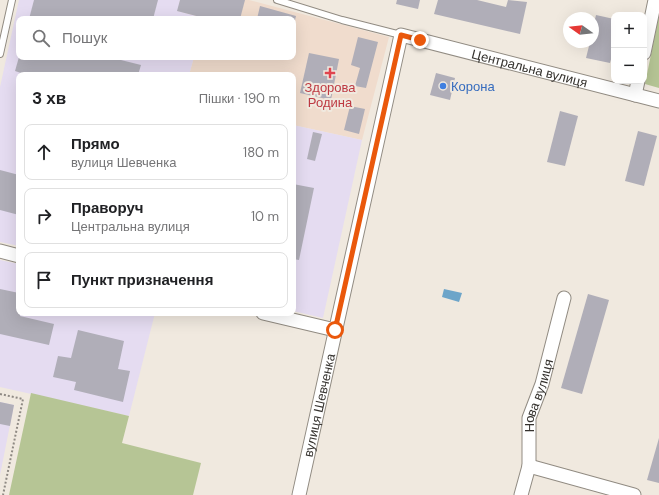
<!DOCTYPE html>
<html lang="uk">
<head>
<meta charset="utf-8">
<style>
	:root { --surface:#fff; --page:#f2f2f2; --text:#202124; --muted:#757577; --line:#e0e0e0 }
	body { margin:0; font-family:"DM Sans",sans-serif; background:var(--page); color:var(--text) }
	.controls { position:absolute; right:12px; top:12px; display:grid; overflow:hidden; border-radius:8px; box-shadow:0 4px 16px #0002 }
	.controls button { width:36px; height:36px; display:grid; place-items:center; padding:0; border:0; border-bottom:1px solid var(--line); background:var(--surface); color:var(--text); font:20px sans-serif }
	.compass { position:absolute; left:563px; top:12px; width:36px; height:36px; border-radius:50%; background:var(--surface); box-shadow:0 4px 16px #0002; rotate:285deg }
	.stop { position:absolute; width:12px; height:12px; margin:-9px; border:3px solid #ea580c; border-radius:50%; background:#fff }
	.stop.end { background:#ea580c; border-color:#fff; box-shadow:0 1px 4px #0008 }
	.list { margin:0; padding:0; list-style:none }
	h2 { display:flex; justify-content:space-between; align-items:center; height:52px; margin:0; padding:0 16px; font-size:17px }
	h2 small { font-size:13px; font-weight:400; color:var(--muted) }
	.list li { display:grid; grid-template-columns:26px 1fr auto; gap:12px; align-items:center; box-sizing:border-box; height:56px; margin:0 8px 8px; padding:0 8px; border:1px solid var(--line); border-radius:8px }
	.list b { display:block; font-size:15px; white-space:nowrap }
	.list p { margin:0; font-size:13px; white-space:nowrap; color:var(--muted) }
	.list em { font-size:13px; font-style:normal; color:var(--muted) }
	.icon { flex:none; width:22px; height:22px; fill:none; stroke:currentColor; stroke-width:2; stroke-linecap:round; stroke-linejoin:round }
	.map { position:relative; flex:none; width:659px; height:495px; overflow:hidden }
	.search { position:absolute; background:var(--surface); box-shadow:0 4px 16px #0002; left:16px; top:16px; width:280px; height:44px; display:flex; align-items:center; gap:10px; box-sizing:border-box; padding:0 14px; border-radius:8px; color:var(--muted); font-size:15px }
	.panel { position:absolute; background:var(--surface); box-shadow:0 4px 16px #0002; left:16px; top:72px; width:280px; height:244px; border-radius:8px }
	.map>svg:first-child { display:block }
	.commercial { fill:#f0dccd }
	.industrial { fill:#e5dcf1 }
	.green { fill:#b6c595 }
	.water { fill:#6da5c9 }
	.building { fill:#b0aeb8 }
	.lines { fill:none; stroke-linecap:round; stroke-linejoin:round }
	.lane-casing { stroke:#918b82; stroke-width:8 }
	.street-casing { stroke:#918b82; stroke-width:15 }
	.path { stroke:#8e8983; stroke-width:2; stroke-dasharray:2 2; stroke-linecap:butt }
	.lane { stroke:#fff; stroke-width:6 }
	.street { stroke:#fff; stroke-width:13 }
	.route { stroke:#ea580c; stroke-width:5 }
	.health-dot { fill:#e0444e; stroke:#f0e9df; stroke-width:1.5 }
	.shop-dot { fill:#3f7fe0; stroke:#f0e9df; stroke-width:1.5 }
	.labels { text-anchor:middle; stroke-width:4; stroke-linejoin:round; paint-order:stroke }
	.street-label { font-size:13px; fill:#35322e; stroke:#f0e9df }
	.shop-label { font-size:13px; fill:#366cbe; stroke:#f0e9df; text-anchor:start }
	.health-label { font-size:13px; fill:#be3a42; stroke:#f0e9df }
</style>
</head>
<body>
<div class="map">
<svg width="659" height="495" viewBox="0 0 659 495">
	<rect width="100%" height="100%" fill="#f0e9df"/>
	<polygon class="commercial" points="180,0 249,0 389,37 362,140 293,125 293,75 189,75 194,57 293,57 293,19 204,19 178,11"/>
	<g class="industrial">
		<polygon points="19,0 180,0 178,11 204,18 19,19 19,57 194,57 189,75 19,75 19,246 0,242 0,87"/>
		<polygon points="293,125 362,140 323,318 293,311"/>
		<polygon points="0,260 19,264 19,313 155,313 129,416 0,387"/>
		<polygon points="0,402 14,405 0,475"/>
	</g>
	<g class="green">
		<polygon points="659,15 659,88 645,84"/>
		<polygon points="31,393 129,416 122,443 201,463 193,495 9,495"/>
	</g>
	<polygon class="water" points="444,289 462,293 459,302 442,297"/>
	<g class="building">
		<polygon points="34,0 158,0 153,19 29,19"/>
		<polygon points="180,0 245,0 240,19 208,19 177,11"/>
		<polygon points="397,0 420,0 418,9 396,4"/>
		<polygon points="438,0 477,0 506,7 508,0 527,2 520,34 434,14"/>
		<polygon points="260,6 296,16 294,24 293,19 257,19"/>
		<polygon points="596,15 614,19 614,48 610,63 586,58 590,42 593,42 593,28"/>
		<polygon points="358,37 378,42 366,88 355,86 360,68 351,65"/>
		<polygon points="309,53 339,59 331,100 300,93"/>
		<polygon points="19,57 109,57 141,65 138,75 27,75 15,71"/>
		<polygon points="436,73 455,78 450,100 430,95"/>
		<polygon points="350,106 365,109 359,134 344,130"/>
		<polygon points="560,111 578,116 565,166 547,162"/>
		<polygon points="638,131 657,136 644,186 625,181"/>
		<polygon points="313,132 322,134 315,161 307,159"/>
		<polygon points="0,170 19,175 19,215 0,210"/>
		<polygon points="293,184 314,188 299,260 293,259"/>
		<polygon points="0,289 19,293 20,316 54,324 49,345 0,334"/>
		<polygon points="588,294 609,300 582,394 561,388"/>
		<polygon points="78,330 124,341 118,369 130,371 123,402 74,390 76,382 53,377 58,356 71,358"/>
		<polygon points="0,402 14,405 10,426 0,424"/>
		<polygon points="659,438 659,483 647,480"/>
	</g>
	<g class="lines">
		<g class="lane-casing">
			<g id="lane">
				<polyline points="277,0 342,20 401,35"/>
				<polyline points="0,54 12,0"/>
			</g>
		</g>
		<g class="street-casing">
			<g id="street">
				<polyline points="644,53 655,0"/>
				<polyline points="635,95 638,81"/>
				<polyline points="0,251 19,256"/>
				<polyline points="263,313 335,330"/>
				<polyline points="529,466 634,495"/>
				<path id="s1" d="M 299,495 L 401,35 L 659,101"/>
				<path id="s2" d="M 521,495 L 529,466 L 529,418 L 542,384 L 564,298"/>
			</g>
		</g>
		<polyline class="path" points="0,394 23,399 3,495"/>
		<use href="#lane" class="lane"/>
		<use href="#street" class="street"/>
	</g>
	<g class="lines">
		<polyline class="route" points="335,330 401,35 420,40"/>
	</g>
	<path class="health-dot" d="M328 67h4v4h4v4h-4v4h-4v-4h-4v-4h4z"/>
	<circle class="shop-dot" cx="443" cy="86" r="4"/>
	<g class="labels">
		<g class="street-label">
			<text dy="5" stroke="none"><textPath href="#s1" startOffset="604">Центральна вулиця</textPath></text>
			<text dy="5" stroke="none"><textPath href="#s2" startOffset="102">Нова вулиця</textPath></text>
			<text dy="5" stroke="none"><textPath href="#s1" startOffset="92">вулиця Шевченка</textPath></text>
		</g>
		<g class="shop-label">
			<text x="451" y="91">Корона</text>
		</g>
		<g class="health-label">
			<text x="330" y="92">Здорова<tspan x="330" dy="15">Родина</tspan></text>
		</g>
	</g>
</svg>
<div class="controls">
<button>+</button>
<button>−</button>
</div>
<svg class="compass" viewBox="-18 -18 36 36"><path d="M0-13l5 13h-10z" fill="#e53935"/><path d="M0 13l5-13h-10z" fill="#757577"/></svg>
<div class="stop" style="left:335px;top:330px"></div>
<div class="stop end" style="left:420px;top:40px"></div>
<div class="search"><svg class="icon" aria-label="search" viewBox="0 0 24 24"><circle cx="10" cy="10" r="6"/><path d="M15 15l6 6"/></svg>Пошук</div>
<section class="panel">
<h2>3 хв<small>Пішки · 190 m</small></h2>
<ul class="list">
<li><svg class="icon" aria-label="ahead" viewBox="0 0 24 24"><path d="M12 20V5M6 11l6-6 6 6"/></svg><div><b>Прямо</b><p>вулиця Шевченка</p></div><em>180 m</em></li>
<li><svg class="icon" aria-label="right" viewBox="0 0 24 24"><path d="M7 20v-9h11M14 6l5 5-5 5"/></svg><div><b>Праворуч</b><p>Центральна вулиця</p></div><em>10 m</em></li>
<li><svg class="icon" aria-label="arrive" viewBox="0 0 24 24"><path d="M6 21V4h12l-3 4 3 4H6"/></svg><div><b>Пункт призначення</b></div></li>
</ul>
</section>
</div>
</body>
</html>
